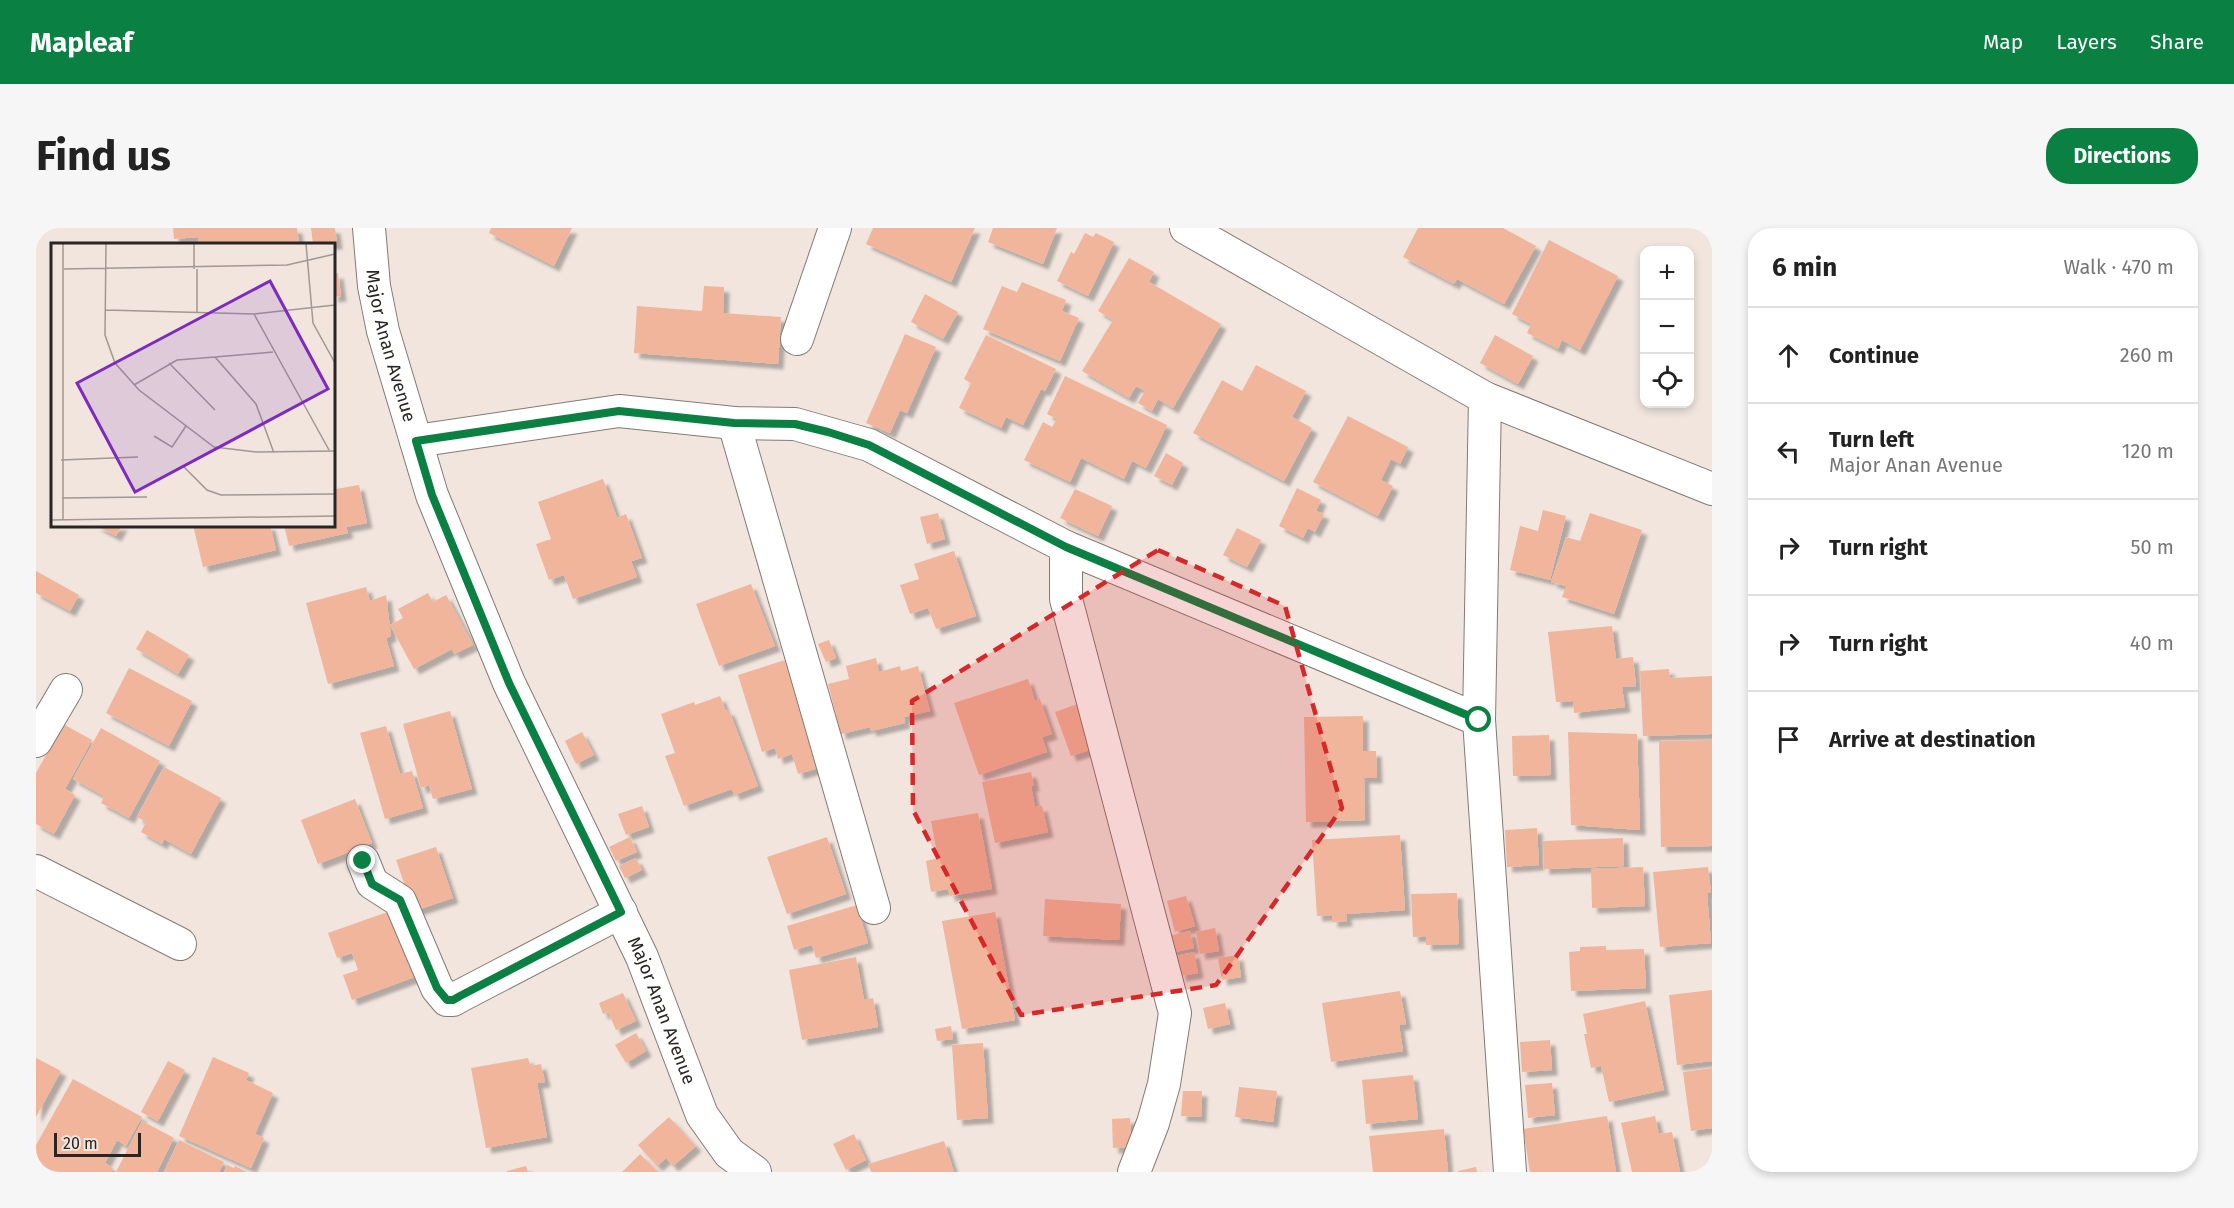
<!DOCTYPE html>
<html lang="en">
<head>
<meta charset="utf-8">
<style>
	:root { --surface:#fff; --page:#f6f6f6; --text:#222; --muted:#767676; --line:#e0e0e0; --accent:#0b8043 }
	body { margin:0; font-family:"Fira Sans",sans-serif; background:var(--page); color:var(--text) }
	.controls { position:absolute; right:18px; top:18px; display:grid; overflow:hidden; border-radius:12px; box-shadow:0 3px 9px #0003 }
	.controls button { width:54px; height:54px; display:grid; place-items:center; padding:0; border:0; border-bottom:2px solid var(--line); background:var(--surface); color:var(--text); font:30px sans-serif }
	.scale { position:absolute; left:18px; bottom:15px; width:87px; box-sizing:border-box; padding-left:6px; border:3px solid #292523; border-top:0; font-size:16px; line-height:21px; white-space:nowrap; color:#292523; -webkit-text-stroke:4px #f1e5de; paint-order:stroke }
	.stop { position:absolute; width:18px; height:18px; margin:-14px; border:4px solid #0b8043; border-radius:50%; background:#fff }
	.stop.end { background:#0b8043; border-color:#fff; box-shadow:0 2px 6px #0008 }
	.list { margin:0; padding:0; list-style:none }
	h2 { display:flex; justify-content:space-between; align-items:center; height:78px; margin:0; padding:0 24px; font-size:26px }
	h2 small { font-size:20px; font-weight:400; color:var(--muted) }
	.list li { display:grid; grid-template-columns:39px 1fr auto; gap:18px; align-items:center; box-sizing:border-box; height:96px; padding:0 24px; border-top:2px solid var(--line) }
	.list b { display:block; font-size:22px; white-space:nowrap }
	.list p { margin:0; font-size:20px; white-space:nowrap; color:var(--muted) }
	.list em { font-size:20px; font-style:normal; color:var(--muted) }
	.icon { flex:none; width:33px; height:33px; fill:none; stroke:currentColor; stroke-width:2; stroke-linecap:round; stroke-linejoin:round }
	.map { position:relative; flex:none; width:1676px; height:944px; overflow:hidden; border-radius:24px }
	header { display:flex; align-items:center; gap:36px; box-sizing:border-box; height:84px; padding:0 30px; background:var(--accent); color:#fff }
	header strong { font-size:28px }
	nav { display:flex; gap:33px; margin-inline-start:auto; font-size:21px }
	.intro { display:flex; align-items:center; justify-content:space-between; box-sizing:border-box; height:144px; padding:0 36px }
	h1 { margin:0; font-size:42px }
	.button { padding:15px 27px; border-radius:24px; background:var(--accent); color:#fff; font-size:21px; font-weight:700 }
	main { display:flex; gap:36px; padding:0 36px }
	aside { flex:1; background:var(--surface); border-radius:24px; box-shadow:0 3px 9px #0003 }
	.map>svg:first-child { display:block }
	.building { fill:#f1b59b; filter:url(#shadow) }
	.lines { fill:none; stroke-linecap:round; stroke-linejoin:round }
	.minor-casing { stroke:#847a74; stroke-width:34 }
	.minor { stroke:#fff; stroke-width:32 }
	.route { stroke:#0b8043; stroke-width:8 }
	.marked { fill:#d62828; fill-opacity:0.2; stroke:#d62828; stroke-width:4.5; stroke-dasharray:12 8; stroke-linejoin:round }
	.labels { text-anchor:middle; stroke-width:6; stroke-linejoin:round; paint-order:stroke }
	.street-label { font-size:18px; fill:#292523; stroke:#f1e5de }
	.inset-road { fill:none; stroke:#a19893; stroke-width:1.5 }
	.view { fill:#7b2cbf; fill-opacity:0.15; stroke:#7b2cbf; stroke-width:3 }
	.inset-edge { fill:none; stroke:#292523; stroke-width:3 }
</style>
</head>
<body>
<header>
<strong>Mapleaf</strong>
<nav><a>Map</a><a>Layers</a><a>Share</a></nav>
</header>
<div class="intro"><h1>Find us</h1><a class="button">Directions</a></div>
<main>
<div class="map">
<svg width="1676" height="944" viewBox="0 0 1676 944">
	<defs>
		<filter id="shadow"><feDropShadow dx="5.5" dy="5.5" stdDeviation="1.5" flood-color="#0004"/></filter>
	</defs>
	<rect width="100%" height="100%" fill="#f1e5de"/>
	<g class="building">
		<polygon points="137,0 261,0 263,16 163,16 162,9 138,11"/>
		<polygon points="275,0 299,0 301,16 277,16"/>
		<polygon points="455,0 536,0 518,38 453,5"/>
		<polygon points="837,0 939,0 915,54 830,16"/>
		<polygon points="957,0 1021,0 1007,36 952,14"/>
		<polygon points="1382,0 1467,0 1500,18 1468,76 1421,51 1418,56 1367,29"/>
		<polygon points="1049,5 1057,9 1060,5 1078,14 1052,68 1021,53 1035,24 1038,26"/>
		<polygon points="1513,12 1582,48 1544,122 1526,112 1522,121 1491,105 1495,96 1476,86"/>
		<polygon points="1093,30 1118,44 1113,54 1185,96 1137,180 1122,171 1116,183 1102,175 1109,163 1100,158 1093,170 1046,143 1077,92 1062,83"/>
		<polygon points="302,45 305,68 297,69 297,46"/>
		<polygon points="986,54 1030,72 1026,83 1043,90 1024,133 947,101 966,58 981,64"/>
		<polygon points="668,58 688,59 687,85 745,89 742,136 598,125 601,78 666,83"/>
		<polygon points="889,66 922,84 907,111 875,94"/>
		<polygon points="869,106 900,119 871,185 864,182 854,205 830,195"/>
		<polygon points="950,107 1020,141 1009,163 1005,161 987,197 970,189 965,200 923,180 935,155 928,151"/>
		<polygon points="1459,107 1497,128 1482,156 1444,135"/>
		<polygon points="1220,137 1270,163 1256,189 1276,200 1248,253 1157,205 1186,152 1206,163"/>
		<polygon points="1029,148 1131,197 1110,240 1096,233 1088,251 1045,230 1034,254 988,232 1007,194 1016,199 1021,191 1011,186"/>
		<polygon points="1312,188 1372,219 1364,236 1355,231 1345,252 1357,258 1342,288 1277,254"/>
		<polygon points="1130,225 1147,235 1136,257 1118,248"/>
		<polygon points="567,251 581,290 590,286 606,330 595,333 601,349 537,371 528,347 513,352 500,316 515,311 502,274"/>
		<polygon points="297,254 300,261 323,257 331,295 310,299 312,305 253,318 248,297 297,297"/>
		<polygon points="1261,260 1285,272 1280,283 1288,286 1279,304 1272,300 1267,310 1243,298"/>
		<polygon points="1039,261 1076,278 1062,308 1024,290"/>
		<polygon points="1507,282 1530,288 1514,352 1474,342 1484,298 1502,303"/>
		<polygon points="902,285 909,311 891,316 884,289"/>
		<polygon points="1554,285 1606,302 1578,386 1526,369 1530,358 1515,354 1530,309 1544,313"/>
		<polygon points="59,297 86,297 80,308"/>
		<polygon points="157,297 234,297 240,322 167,339"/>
		<polygon points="1201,300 1225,312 1211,339 1187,327"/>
		<polygon points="918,323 940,388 900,401 892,380 874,386 864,357 883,351 878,336"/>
		<polygon points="0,343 43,367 34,383 0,365"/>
		<polygon points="715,356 739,418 683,438 660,376"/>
		<polygon points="330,359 334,373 350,367 355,408 350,410 358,438 292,456 270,375"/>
		<polygon points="392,365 397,374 410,367 437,417 418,426 416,421 378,441 354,397 367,390 362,381"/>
		<polygon points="1576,398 1580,431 1597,429 1600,458 1586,459 1589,479 1538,485 1537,473 1520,474 1512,404"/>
		<polygon points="111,402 153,427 142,446 100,421"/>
		<polygon points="793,412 800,430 790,434 782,416"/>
		<polygon points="840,430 843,444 864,438 865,443 882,438 894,483 868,489 869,495 835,503 834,499 805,506 792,456 813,451 810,438"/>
		<polygon points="749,432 768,492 786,539 762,546 756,526 742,531 739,520 726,524 702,447"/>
		<polygon points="93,440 156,473 133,518 70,485"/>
		<polygon points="1633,441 1634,450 1676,448 1676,506 1607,508 1604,443"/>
		<polygon points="992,451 999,473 1004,471 1016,506 1006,509 1011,524 943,547 918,475"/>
		<polygon points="684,468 690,483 693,482 722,558 698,567 696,561 648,578 629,528 639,525 625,486 658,474 659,477"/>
		<polygon points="1047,474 1063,519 1035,528 1019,484"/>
		<polygon points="414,483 436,561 397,571 393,557 385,560 367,496"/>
		<polygon points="1327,488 1327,523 1340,523 1341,550 1328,550 1329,592 1270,594 1268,489"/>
		<polygon points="27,496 56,512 29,561 39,567 18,606 0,596 0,545"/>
		<polygon points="350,498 364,546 376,543 387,580 349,591 324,505"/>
		<polygon points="65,500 124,533 93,590 65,575 68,568 37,551"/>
		<polygon points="546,504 558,527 540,536 529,513"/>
		<polygon points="1532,504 1601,506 1604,602 1535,597"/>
		<polygon points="1513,507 1515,547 1477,548 1476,508"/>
		<polygon points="1676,512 1676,618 1625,619 1623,513"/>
		<polygon points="128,539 185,570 155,626 128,611 126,616 105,604 110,594 101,589"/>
		<polygon points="995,544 998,558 995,558 999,579 1006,578 1012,604 959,615 946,554"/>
		<polygon points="319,571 336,615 282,636 265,592"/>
		<polygon points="606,578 613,599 590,607 582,586"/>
		<polygon points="942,585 956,661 914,668 912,661 895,664 890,633 902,630 895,593"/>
		<polygon points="1501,600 1503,637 1471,639 1469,602"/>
		<polygon points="1364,607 1369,682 1310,686 1311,693 1296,694 1296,687 1281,688 1276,612"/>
		<polygon points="594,609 601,624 580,633 573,619"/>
		<polygon points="791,609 810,666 751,686 731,629"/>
		<polygon points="1587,610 1588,638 1508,641 1507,613"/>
		<polygon points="400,619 417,670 378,683 360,632"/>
		<polygon points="600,630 606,642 589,650 583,638"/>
		<polygon points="1607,639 1609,678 1556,680 1555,641"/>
		<polygon points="1672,639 1675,665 1671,665 1675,715 1624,719 1617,644"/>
		<polygon points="1421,665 1423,716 1390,717 1390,708 1377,709 1375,666"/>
		<polygon points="1150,668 1159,698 1139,704 1131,673"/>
		<polygon points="1009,671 1085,676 1083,712 1007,708"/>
		<polygon points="821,677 832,715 780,730 776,717 758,722 751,698"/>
		<polygon points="360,681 384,747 316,772 307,747 322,742 316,725 301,730 292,705"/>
		<polygon points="959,684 979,792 926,801 906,693"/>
		<polygon points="1179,700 1183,723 1164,726 1160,704"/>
		<polygon points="1154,703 1158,720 1134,725 1131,708"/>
		<polygon points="1570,718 1570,722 1608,721 1610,760 1535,763 1533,724 1544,723 1544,719"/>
		<polygon points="1158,724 1162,745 1145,748 1140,728"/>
		<polygon points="1202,727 1205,749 1186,752 1182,730"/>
		<polygon points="820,729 828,772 837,770 842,799 766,812 753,742"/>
		<polygon points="1676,762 1676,833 1641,837 1633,767"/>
		<polygon points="1364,763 1370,796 1363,797 1367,823 1295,834 1286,775"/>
		<polygon points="587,765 600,793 580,802 572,784 567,786 563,775"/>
		<polygon points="1609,773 1628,862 1573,874 1565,838 1555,840 1548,806 1551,806 1547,786"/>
		<polygon points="1189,775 1194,796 1172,801 1167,780"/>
		<polygon points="915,798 917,811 901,813 899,801"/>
		<polygon points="600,805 610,823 590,835 579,817"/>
		<polygon points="1514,812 1516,842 1486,844 1484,814"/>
		<polygon points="947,815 952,890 921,892 916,817"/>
		<polygon points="177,829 213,845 210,852 237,865 219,906 228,910 215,940 143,908"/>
		<polygon points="0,830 25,843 0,889"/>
		<polygon points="492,830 494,838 505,836 509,854 501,855 511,909 450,920 435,840"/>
		<polygon points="132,833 149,842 122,893 105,884"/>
		<polygon points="1676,840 1676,900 1655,903 1647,844"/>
		<polygon points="1377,847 1382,891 1330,896 1326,852"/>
		<polygon points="37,851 106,889 90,918 81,912 69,935 77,940 75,944 0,944 0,917"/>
		<polygon points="1516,855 1519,887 1492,890 1489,857"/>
		<polygon points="1203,859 1241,863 1237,894 1199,889"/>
		<polygon points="1147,863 1166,863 1165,889 1145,888"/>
		<polygon points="1571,888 1580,944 1494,944 1487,901"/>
		<polygon points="1619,888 1623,906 1636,904 1644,944 1596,944 1585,895"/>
		<polygon points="633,889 660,918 637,938 630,930 621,938 602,917"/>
		<polygon points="1094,890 1096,919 1077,920 1076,891"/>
		<polygon points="106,893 138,910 121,944 80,944"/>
		<polygon points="1408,901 1412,944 1337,944 1333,908"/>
		<polygon points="818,906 830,932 810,942 797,916"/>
		<polygon points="143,912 188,934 183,944 128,944"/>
		<polygon points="908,913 918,944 835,944 832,936"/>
		<polygon points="604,926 622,944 586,944"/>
		<polygon points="191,937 198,940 199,938 211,944 188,944"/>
		<polygon points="490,938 492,944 471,944 471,943"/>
		<polygon points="1440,939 1441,944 1422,944 1422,943"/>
	</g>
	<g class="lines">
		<g class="minor-casing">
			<g id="minor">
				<path id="s1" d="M 333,0 L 338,58 L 347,103 L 396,267 L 473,455 L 606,729 L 666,887 L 693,925 L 719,944"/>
				<polyline points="1150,0 1449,170 1676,261"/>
				<polyline points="761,111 799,0"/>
				<polyline points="1449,170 1443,492 1474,944"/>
				<polyline points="698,195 838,680"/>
				<polyline points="380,213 583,183 698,195 759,196 833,217 1030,319 1030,371 1139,785 1128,856 1117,895 1098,944"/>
				<polyline points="1030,319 1443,492"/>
				<polyline points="0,513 30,462"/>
				<polyline points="327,633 336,655 364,673 401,760 411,772 417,772 424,768 585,684"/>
				<polyline points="0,643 144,716"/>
			</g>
		</g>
		<use href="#minor" class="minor"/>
	</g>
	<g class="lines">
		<polyline class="route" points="327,633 336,656 364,672 401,760 411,772 417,772 424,768 585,684 473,455 396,267 380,213 583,183 698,195 759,196 792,204 833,217 1030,319 1443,492"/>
	</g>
	<path class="marked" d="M 1122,322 L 1249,378 L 1306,580 L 1180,757 L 985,787 L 877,582 L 876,473 Z"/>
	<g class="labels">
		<g class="street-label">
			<text dy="6" stroke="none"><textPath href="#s1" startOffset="120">Major Anan Avenue</textPath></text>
			<text dy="6" stroke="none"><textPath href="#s1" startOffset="840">Major Anan Avenue</textPath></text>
		</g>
	</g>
	<g transform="translate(15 15)">
		<rect width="284" height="284" fill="#f1e5de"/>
		<path class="inset-road" d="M 55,1 L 54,92 L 64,120 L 88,147 L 163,204 L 206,209 L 284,208M 143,1 L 143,26M 255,1 L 262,80 L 284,120M 13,26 L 236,22 L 284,11M 146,26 L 146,70M 55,67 L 203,71 L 284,62M 203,71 L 278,207M 164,114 L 222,109M 118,120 L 164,167M 83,142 L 126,117 L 164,114 L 205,161 L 223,210M 103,193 L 121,204 L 135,183M 10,217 L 87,214M 133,224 L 156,247 L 170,252 L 284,251M 11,255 L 96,254M 0,277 L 284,273M 12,277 L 12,1"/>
		<path class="view" d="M 219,38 L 277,146 L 84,249 L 26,140 Z"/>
		<rect width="284" height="284" class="inset-edge"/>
	</g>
</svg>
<div class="controls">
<button>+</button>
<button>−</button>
<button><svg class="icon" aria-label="locate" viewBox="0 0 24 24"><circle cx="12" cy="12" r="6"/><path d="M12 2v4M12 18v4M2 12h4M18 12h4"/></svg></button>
</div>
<div class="scale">20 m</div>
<div class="stop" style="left:1443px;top:492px"></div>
<div class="stop end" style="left:327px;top:633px"></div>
</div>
<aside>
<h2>6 min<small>Walk · 470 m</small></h2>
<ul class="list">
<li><svg class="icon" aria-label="ahead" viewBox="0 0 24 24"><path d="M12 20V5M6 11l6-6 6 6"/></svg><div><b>Continue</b></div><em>260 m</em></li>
<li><svg class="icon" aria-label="left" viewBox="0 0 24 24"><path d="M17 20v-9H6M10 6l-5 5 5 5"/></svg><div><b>Turn left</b><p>Major Anan Avenue</p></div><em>120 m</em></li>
<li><svg class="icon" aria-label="right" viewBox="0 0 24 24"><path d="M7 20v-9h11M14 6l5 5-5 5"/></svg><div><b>Turn right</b></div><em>50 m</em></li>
<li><svg class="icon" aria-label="right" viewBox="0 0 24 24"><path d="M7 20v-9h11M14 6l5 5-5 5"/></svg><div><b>Turn right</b></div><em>40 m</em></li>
<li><svg class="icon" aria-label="arrive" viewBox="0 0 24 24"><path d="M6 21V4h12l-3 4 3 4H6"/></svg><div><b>Arrive at destination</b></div></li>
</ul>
</aside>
</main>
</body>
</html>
